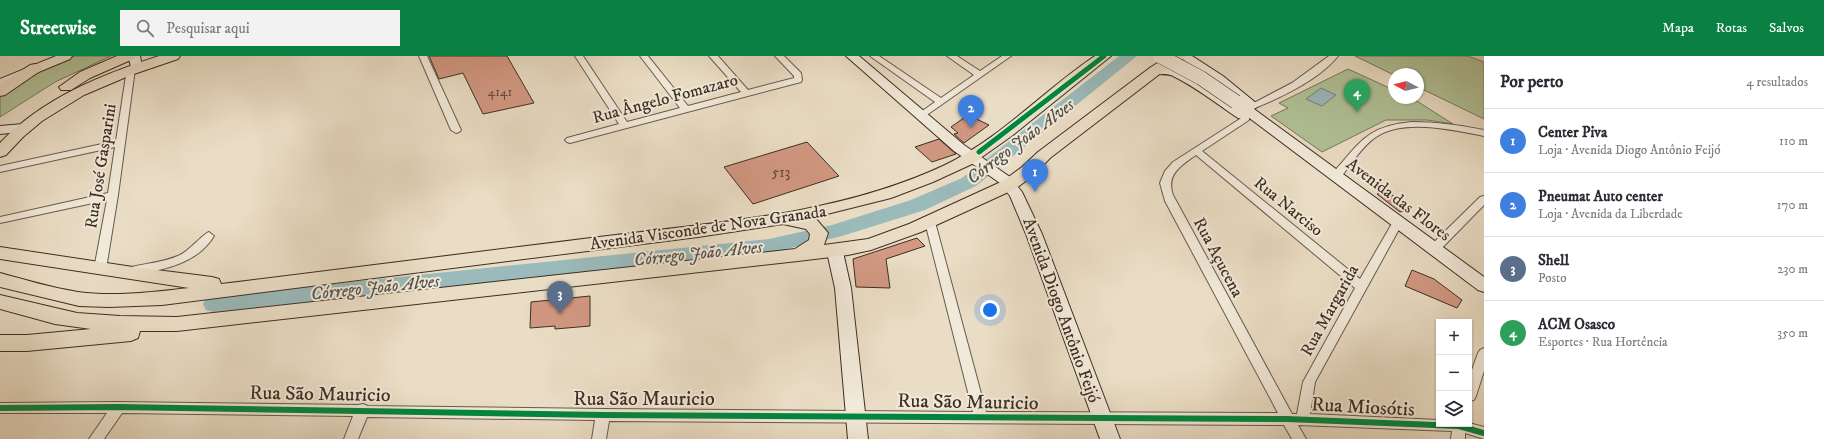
<!DOCTYPE html>
<html lang="pt">
<head>
<meta charset="utf-8">
<style>
	:root { --surface:#fff; --page:#f2f2f3; --text:#2b2b33; --muted:#7c7c81; --line:#e1e1e2; --accent:#0b8043 }
	body { margin:0; font-family:"IM FELL DW Pica",serif; background:var(--page); color:var(--text) }
	.controls { position:absolute; right:12px; bottom:12px; display:grid; overflow:hidden; border-radius:0px; box-shadow:0 1px 3px #0004 }
	.controls button { width:36px; height:36px; display:grid; place-items:center; padding:0; border:0; border-bottom:1px solid var(--line); background:var(--surface); color:var(--text); font:20px sans-serif }
	.compass { position:absolute; left:1388px; top:12px; width:36px; height:36px; border-radius:50%; background:var(--surface); box-shadow:0 1px 3px #0004; rotate:277deg }
	.you { position:absolute; left:990px; top:254px; width:14px; height:14px; margin:-10px; border:3px solid #fff; border-radius:50%; background:#1a73e8; box-shadow:0 0 0 6px #1a73e833 }
	.badge { display:grid; place-items:center; width:26px; height:26px; border-radius:50%; background:var(--accent); color:#fff; font-size:13px; font-weight:700 }
	.pin { position:absolute; translate:-50% -33px; filter:drop-shadow(0 1px 2px #0008) }
	.pin::after { content:''; position:absolute; top:21px; width:14px; height:12px; background:inherit; clip-path:polygon(0 0,100% 0,50% 100%) }
	.list { margin:0; padding:0; list-style:none }
	h2 { display:flex; justify-content:space-between; align-items:center; height:52px; margin:0; padding:0 16px; font-size:17px }
	h2 small { font-size:13px; font-weight:400; color:var(--muted) }
	.list li { display:grid; grid-template-columns:26px 1fr auto; gap:12px; align-items:center; box-sizing:border-box; height:64px; padding:0 16px; border-top:1px solid var(--line) }
	.list b { display:block; font-size:15px; white-space:nowrap }
	.list p { margin:0; font-size:13px; white-space:nowrap; color:var(--muted) }
	.list em { font-size:13px; font-style:normal; color:var(--muted) }
	.icon { flex:none; width:22px; height:22px; fill:none; stroke:currentColor; stroke-width:2; stroke-linecap:round; stroke-linejoin:round }
	.map { position:relative; flex:none; width:1484px; height:383px; overflow:hidden }
	header { display:flex; align-items:center; gap:24px; box-sizing:border-box; height:56px; padding:0 20px; background:var(--accent); color:#fff }
	header strong { font-size:19px }
	nav { display:flex; gap:22px; margin-inline-start:auto; font-size:14px }
	.search { width:280px; height:36px; background:var(--page); display:flex; align-items:center; gap:10px; box-sizing:border-box; padding:0 14px; border-radius:0px; color:var(--muted); font-size:15px }
	main { display:flex }
	aside { flex:1; background:var(--surface) }
	.map>svg:first-child { display:block }
	.green { fill:#b1c298; stroke:#77785e }
	.water { fill:#9ababb; stroke:#75827f }
	.lines { fill:none; stroke-linecap:round; stroke-linejoin:round }
	.river { fill:#9ababb; fill-rule:evenodd }
	.building { fill:#d29882; stroke:#3d2e24 }
	.minor-casing { stroke:#685a4c; stroke-width:2 }
	.secondary-casing { stroke:#3d2e24; stroke-width:2 }
	.primary-casing { stroke:#3d2e24; stroke-width:2 }
	.minor { fill:#f1e9d9; fill-rule:evenodd }
	.secondary { fill:#f1e9d9; fill-rule:evenodd }
	.primary { fill:#eaddc5; fill-rule:evenodd }
	.secondary-bridge-casing { stroke:#3d2e24; stroke-width:15; stroke-linecap:butt }
	.secondary-bridge { stroke:#f1e9d9; stroke-width:14 }
	.cycleway-far1-casing { stroke:#f1e9d9; stroke-width:7 }
	.cycleway-casing { stroke:#f1e9d9; stroke-width:9 }
	.cycleway-far1 { stroke:#00873e; stroke-width:5 }
	.cycleway { stroke:#00873e; stroke-width:6 }
	.labels { text-anchor:middle; stroke-width:4; stroke-linejoin:round; paint-order:stroke }
	.far-number-label { font-size:13px; fill:#62483c }
	.number-label { font-size:15px; fill:#62483c }
	.street-label { font-size:17px; fill:#3d2e24; stroke:#f1e9d9 }
	.water-label { font-size:18px; font-style:italic; fill:#54514a; stroke:#f1e9d9 }
	.near-street-label { font-size:20px; fill:#3d2e24; stroke:#f1e9d9 }
</style>
</head>
<body>
<header>
<strong>Streetwise</strong>
<div class="search"><svg class="icon" aria-label="search" viewBox="0 0 24 24"><circle cx="10" cy="10" r="6"/><path d="M15 15l6 6"/></svg>Pesquisar aqui</div>
<nav><a>Mapa</a><a>Rotas</a><a>Salvos</a></nav>
</header>
<main>
<div class="map">
<svg width="1484" height="383" viewBox="0 0 1484 383">
	<rect width="100%" height="100%" fill="#eaddc5"/>
	<filter id="stains"><feTurbulence type="fractalNoise" baseFrequency=".005" numOctaves="4"/><feColorMatrix values="0 0 0 0 .2 0 0 0 0 .09 0 0 0 0 .02 0 0 0 .5 -.17"/></filter>
	<radialGradient id="worn" r=".72"><stop offset=".6" stop-color="#630" stop-opacity="0"/><stop offset="1" stop-color="#630" stop-opacity=".3"/></radialGradient>
	<g class="green">
		<path d="M 75,0 L 111,0 L 55,26 L 0,61 L 0,40 C 21,22 49,8 75,0 Z"/>
		<polygon points="1355,0 1468,0 1484,6 1484,63 1418,31 1418,18 1394,19"/>
		<polygon points="1348,13 1394,34 1394,42 1412,42 1453,68 1427,64 1386,64 1322,96 1271,60 1288,52 1279,47"/>
	</g>
	<polygon class="water" points="1321,32 1336,39 1322,50 1306,43"/>
	<g class="lines">
		<polygon class="river" points="1119,0 1137,0 976,130 925,154 842,180 769,197 214,256 206,254 203,248 206,242 214,240 769,183 832,169 911,144 962,122"/>
	</g>
	<g class="building">
		<polygon points="429,0 507,0 534,47 483,58 463,17 439,23"/>
		<polygon points="968,59 989,69 964,87 954,78 958,77 951,71"/>
		<polygon points="939,83 956,98 932,106 915,91"/>
		<polygon points="807,86 839,120 753,148 724,111"/>
		<polygon points="1388,136 1412,153 1400,156 1377,138"/>
		<polygon points="917,182 925,190 886,203 890,232 856,231 853,203"/>
		<polygon points="1412,214 1434,223 1462,244 1457,252 1405,230"/>
		<polygon points="590,240 590,270 555,273 555,270 530,272 531,246"/>
	</g>
	<g class="lines">
		<g class="minor-casing">
			<g id="minor">
				<polygon points="419,0 427,0 461,74 459,76 456,77 451,74"/>
				<polygon points="575,0 583,0 627,66 680,52 640,0 648,0 688,50 741,36 709,0 718,0 748,34 794,22 794,20 775,0 784,0 801,17 802,24 801,26 570,87 567,86 565,84 567,82 619,68"/>
				<polygon points="870,0 879,0 941,42 974,19 947,0 957,0 980,15 1002,0 1011,0 921,63 916,60 918,58 935,46"/>
				<path d="M 1329,0 L 1338,0 C 1320,23 1282,41 1255,52 L 1252,53 L 1248,50 L 1292,27 Z"/>
				<polygon points="131,10 135,13 118,139 106,213 100,217 94,213 107,144 0,167 0,161 108,137 115,91 0,116 0,110 116,85 127,13"/>
				<path d="M 1246,59 L 1249,60 L 1249,64 L 1202,95 L 1360,223 L 1394,164 L 1398,162 L 1403,166 L 1315,326 L 1310,358 L 1439,364 L 1439,368 L 1469,367 L 1484,371 L 1484,383 L 1465,377 L 1465,383 L 1451,383 L 1452,375 L 1298,369 L 1306,383 L 1292,383 L 1284,369 L 609,365 L 606,383 L 592,383 L 595,364 L 367,361 L 358,383 L 344,383 L 353,360 L 122,357 L 104,383 L 89,383 L 107,357 L 0,357 L 0,347 L 118,346 L 358,349 L 363,348 L 368,350 L 603,353 L 973,356 L 925,166 L 930,162 L 935,166 L 986,356 L 1278,357 L 1165,145 L 1160,127 L 1165,115 L 1173,106 ZM 1196,99 L 1355,232 L 1303,326 L 1297,358 L 1292,358 L 1173,139 C 1166,119 1180,110 1196,99 Z"/>
				<path d="M 1412,66 C 1436,66 1460,69 1484,74 L 1484,80 C 1454,74 1403,62 1376,81 C 1361,91 1351,109 1340,122 L 1332,122 L 1331,120 L 1332,118 C 1360,87 1366,70 1412,66 Z"/>
				<polygon points="1484,140 1484,149 1438,196 1430,196 1428,193 1430,190 1480,141"/>
				<path d="M 209,176 L 214,180 C 197,208 163,214 132,219 L 126,215 L 128,212 C 145,207 163,207 180,199 C 190,194 203,178 209,176 Z"/>
				<polygon points="1484,292 1484,315 1476,340 1474,344 1469,345 1469,322 1478,297 1480,294"/>
			</g>
		</g>
		<g class="secondary-casing">
			<g id="secondary">
				<polygon points="56,0 72,0 70,3 0,32 0,23"/>
				<polygon points="128,0 140,0 142,11 140,14 132,14"/>
				<polygon points="846,0 859,0 964,89 1010,121 1022,136 1042,178 1120,383 1100,383 1026,178 1010,140 1000,127 954,95"/>
				<path d="M 1178,0 L 1192,0 L 1223,20 L 1256,47 L 1258,50 L 1254,53 L 1484,221 L 1484,236 L 1478,234 L 1248,61 L 1243,63 L 1238,62 C 1217,48 1196,31 1173,20 C 1166,16 1155,21 1150,14 C 1163,0 1217,36 1230,45 L 1234,43 L 1215,26 Z"/>
				<polygon points="23,68 28,69 30,72 28,75 0,78 0,70"/>
				<polygon points="835,190 841,192 843,196 851,232 868,383 848,383 835,232 827,196 829,192"/>
			</g>
		</g>
		<g class="primary-casing">
			<g id="primary">
				<polygon points="117,0 135,0 133,3 90,22 71,34 61,34 59,31 80,16"/>
				<path d="M 159,0 L 180,0 L 178,3 L 131,19 L 84,39 L 42,65 L 23,81 L 6,99 L 0,101 L 0,87 C 43,42 101,19 159,0 Z"/>
				<path d="M 1095,0 L 1111,0 L 1013,79 L 972,108 L 933,126 L 891,142 L 811,162 L 817,164 L 828,177 L 824,189 L 868,183 L 909,168 L 1003,125 L 1022,111 L 1038,96 L 1151,11 L 1169,0 L 1186,0 L 1161,17 L 1050,102 L 1034,119 L 1015,133 L 921,176 L 871,194 L 848,199 L 798,205 L 177,275 L 140,275 L 138,282 L 131,285 L 27,295 L 0,295 L 0,279 L 27,279 L 91,273 L 55,268 L 0,253 L 0,239 L 77,257 L 120,260 L 177,261 L 795,193 L 809,184 L 810,178 L 806,173 L 783,168 L 698,181 L 162,249 L 109,251 L 79,250 L 0,231 L 0,217 C 26,224 52,232 78,236 C 114,241 153,236 189,232 L 0,203 L 0,191 L 133,211 L 212,221 L 219,223 L 221,228 C 350,212 479,196 607,180 C 721,166 841,158 945,109 C 1001,82 1044,34 1095,0 Z"/>
				<polygon points="35,8 40,9 42,12 40,15 5,39 0,40 0,29 30,9"/>
			</g>
		</g>
		<use href="#minor" class="minor"/>
		<use href="#secondary" class="secondary"/>
		<use href="#primary" class="primary"/>
		<g class="secondary-bridge-casing">
			<polyline id="secondary-bridge" points="1160,0 1201,22 1236,46"/>
		</g>
		<use href="#secondary-bridge" class="secondary-bridge"/>
		<g class="cycleway-far1-casing">
			<polyline id="cycleway-far1" points="979,96 1104,0"/>
		</g>
		<g class="cycleway-casing">
			<polyline id="cycleway" points="0,352 118,351 603,359 1287,363 1459,370 1484,377"/>
		</g>
		<use href="#cycleway-far1" class="cycleway-far1"/>
		<use href="#cycleway" class="cycleway"/>
	</g>
	<g class="labels">
		<g class="far-number-label">
			<text x="500" y="40">4141</text>
		</g>
		<g class="number-label">
			<text x="781" y="121">513</text>
		</g>
		<g class="street-label">
			<text transform="translate(665 42) rotate(-15)" y="6">Rua Ângelo Fomazaro</text>
			<text transform="translate(100 110) rotate(-81)" y="6">Rua José Gasparini</text>
			<text transform="translate(1399 143) rotate(37)" y="6">Avenida das Flores</text>
			<text transform="translate(1289 150) rotate(39)" y="6">Rua Narciso</text>
			<text transform="translate(708 171) rotate(-8)" y="6">Avenida Visconde de Nova Granada</text>
			<text transform="translate(1219 201) rotate(62)" y="6">Rua Açucena</text>
			<text transform="translate(1062 254) rotate(70)" y="6">Avenida Diogo Antônio Feijó</text>
			<text transform="translate(1329 254) rotate(-61)" y="6">Rua Margarida</text>
		</g>
		<g class="water-label">
			<text transform="translate(1020 85) rotate(-37)" y="6">Córrego João Alves</text>
			<text transform="translate(698 197) rotate(-6)" y="6">Córrego João Alves</text>
			<text transform="translate(375 231) rotate(-6)" y="6">Córrego João Alves</text>
		</g>
		<g class="near-street-label">
			<text transform="translate(320 337) rotate(1)" y="7">Rua São Mauricio</text>
			<text x="644" y="349">Rua São Mauricio</text>
			<text transform="translate(968 345) rotate(1)" y="7">Rua São Mauricio</text>
			<text transform="translate(1363 350) rotate(3)" y="7">Rua Miosótis</text>
		</g>
	</g>
	<rect width="100%" height="100%" filter="url(#stains)"/>
	<rect width="100%" height="100%" fill="url(#worn)"/>
</svg>
<div class="controls">
<button>+</button>
<button>−</button>
<button><svg class="icon" aria-label="layers" viewBox="0 0 24 24"><path d="M12 4l9 5-9 5-9-5zM3 14l9 5 9-5"/></svg></button>
</div>
<svg class="compass" viewBox="-18 -18 36 36"><path d="M0-13l5 13h-10z" fill="#e53935"/><path d="M0 13l5-13h-10z" fill="#7c7c81"/></svg>
<div class="you"></div>
<div class="pin badge" style="left:1035px;top:136px;background:#3f7fe0">1</div>
<div class="pin badge" style="left:971px;top:72px;background:#3f7fe0">2</div>
<div class="pin badge" style="left:560px;top:258px;background:#5c6f8a">3</div>
<div class="pin badge" style="left:1357px;top:56px;background:#2e9e5b">4</div>
</div>
<aside>
<h2>Por perto<small>4 resultados</small></h2>
<ul class="list">
<li><span class="badge" style="background:#3f7fe0">1</span><div><b>Center Piva</b><p>Loja · Avenida Diogo Antônio Feijó</p></div><em>110 m</em></li>
<li><span class="badge" style="background:#3f7fe0">2</span><div><b>Pneumat Auto center</b><p>Loja · Avenida da Liberdade</p></div><em>170 m</em></li>
<li><span class="badge" style="background:#5c6f8a">3</span><div><b>Shell</b><p>Posto</p></div><em>230 m</em></li>
<li><span class="badge" style="background:#2e9e5b">4</span><div><b>ACM Osasco</b><p>Esportes · Rua Hortência</p></div><em>350 m</em></li>
</ul>
</aside>
</main>
</body>
</html>
